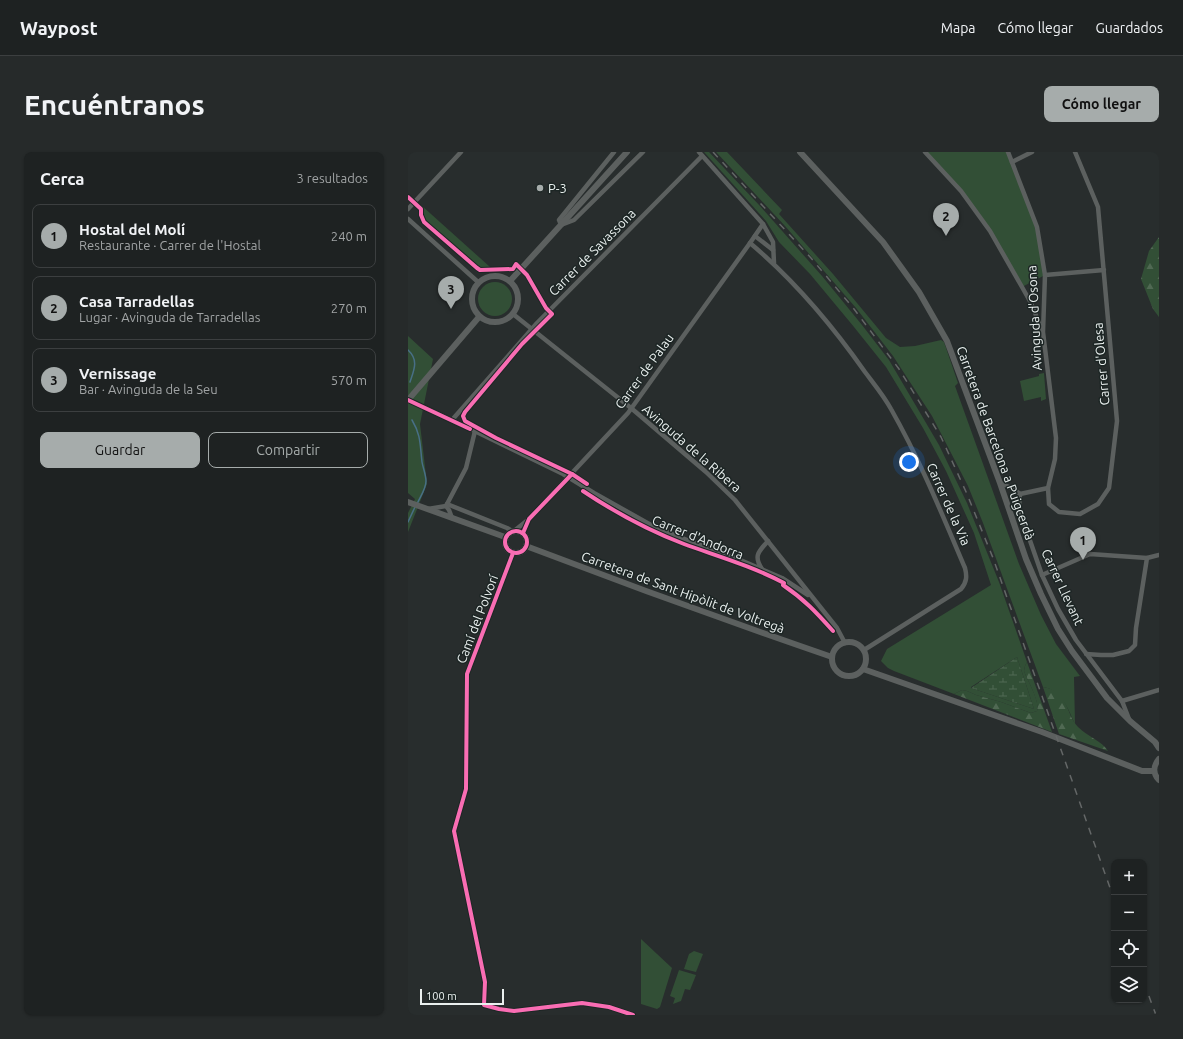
<!DOCTYPE html>
<html lang="es">
<head>
<meta charset="utf-8">
<style>
	:root { --surface:#1e2222; --page:#262a2a; --text:#f1f3f6; --muted:#a1a4a5; --line:#3c3f40; --accent:#a6acab }
	body { margin:0; font-family:Ubuntu,sans-serif; background:var(--page); color:var(--text) }
	.controls { position:absolute; right:12px; bottom:12px; display:grid; overflow:hidden; border-radius:8px; box-shadow:0 1px 3px #0004 }
	.controls button { width:36px; height:36px; display:grid; place-items:center; padding:0; border:0; border-bottom:1px solid var(--line); background:var(--surface); color:var(--text); font:20px sans-serif }
	.scale { position:absolute; left:12px; bottom:10px; width:84px; box-sizing:border-box; padding-left:4px; border:2px solid #eaf0ef; border-top:0; font-size:11px; line-height:14px; white-space:nowrap; color:#eaf0ef; -webkit-text-stroke:3px #1d2625; paint-order:stroke }
	.you { position:absolute; left:501px; top:310px; width:14px; height:14px; margin:-10px; border:3px solid #fff; border-radius:50%; background:#1a73e8; box-shadow:0 0 0 6px #1a73e833 }
	.badge { display:grid; place-items:center; width:26px; height:26px; border-radius:50%; background:var(--accent); color:#111; font-size:13px; font-weight:700 }
	.pin { position:absolute; translate:-50% -33px; filter:drop-shadow(0 1px 2px #0008) }
	.pin::after { content:''; position:absolute; top:21px; width:14px; height:12px; background:inherit; clip-path:polygon(0 0,100% 0,50% 100%) }
	.list { margin:0; padding:0; list-style:none }
	h2 { display:flex; justify-content:space-between; align-items:center; height:52px; margin:0; padding:0 16px; font-size:17px }
	h2 small { font-size:13px; font-weight:400; color:var(--muted) }
	.list li { display:grid; grid-template-columns:26px 1fr auto; gap:12px; align-items:center; box-sizing:border-box; height:64px; margin:0 8px 8px; padding:0 8px; border:1px solid var(--line); border-radius:8px }
	.list b { display:block; font-size:15px; white-space:nowrap }
	.list p { margin:0; font-size:13px; white-space:nowrap; color:var(--muted) }
	.list em { font-size:13px; font-style:normal; color:var(--muted) }
	.actions { display:flex; gap:8px; padding:12px 16px }
	.actions a { flex:1; padding:9px 0; border:1px solid var(--accent); border-radius:8px; text-align:center; font-size:14px; color:var(--accent) }
	.actions .main { background:var(--accent); color:#111 }
	.icon { flex:none; width:22px; height:22px; fill:none; stroke:currentColor; stroke-width:2; stroke-linecap:round; stroke-linejoin:round }
	.map { position:relative; flex:none; width:751px; height:863px; overflow:hidden; border-radius:8px }
	header { display:flex; align-items:center; gap:24px; box-sizing:border-box; height:56px; padding:0 20px; background:var(--surface); border-bottom:1px solid var(--line) }
	header strong { font-size:19px }
	nav { display:flex; gap:22px; margin-inline-start:auto; font-size:14px }
	.intro { display:flex; align-items:center; justify-content:space-between; box-sizing:border-box; height:96px; padding:0 24px }
	h1 { margin:0; font-size:28px }
	.button { padding:10px 18px; border-radius:8px; background:var(--accent); color:#111; font-size:14px; font-weight:700 }
	main { display:flex; gap:24px; padding:0 24px }
	aside { flex:1; background:var(--surface); border-radius:8px; box-shadow:0 1px 3px #0004 }
	.map>svg:first-child { display:block }
	.green { fill:#324f36; fill-rule:evenodd }
	.forest { fill:url(#forest-firs) }
	.wetland { fill:url(#wetland-marsh) }
	.lines { fill:none; stroke-linecap:round; stroke-linejoin:round }
	.stream { stroke:#486f86; stroke-width:1.5 }
	.street { stroke:#5c605f; stroke-width:4.5 }
	.secondary { stroke:#5c605f; stroke-width:6 }
	.rail { stroke:#646767; stroke-width:1.5; stroke-dasharray:7 7; stroke-linecap:butt }
	.cycleway-casing { stroke:#1d2625; stroke-width:6 }
	.cycleway { stroke:#f96db3; stroke-width:4 }
	.poi-dot { fill:#a6acab; stroke:#1d2625; stroke-width:1.5 }
	.labels { text-anchor:middle; stroke-width:3; stroke-linejoin:round; paint-order:stroke }
	.poi-label { font-size:13px; fill:#eaf0ef; stroke:#1d2625; text-anchor:start }
	.street-label { font-size:13px; fill:#eaf0ef; stroke:#1d2625 }
</style>
</head>
<body>
<header>
<strong>Waypost</strong>
<nav><a>Mapa</a><a>Cómo llegar</a><a>Guardados</a></nav>
</header>
<div class="intro"><h1>Encuéntranos</h1><a class="button">Cómo llegar</a></div>
<main>
<aside>
<h2>Cerca<small>3 resultados</small></h2>
<ul class="list">
<li><span class="badge">1</span><div><b>Hostal del Molí</b><p>Restaurante · Carrer de l'Hostal</p></div><em>240 m</em></li>
<li><span class="badge">2</span><div><b>Casa Tarradellas</b><p>Lugar · Avinguda de Tarradellas</p></div><em>270 m</em></li>
<li><span class="badge">3</span><div><b>Vernissage</b><p>Bar · Avinguda de la Seu</p></div><em>570 m</em></li>
</ul>
<div class="actions"><a class="main">Guardar</a><a>Compartir</a></div>
</aside>
<div class="map">
<svg width="751" height="863" viewBox="0 0 751 863">
	<defs>
		<pattern id="forest-firs" width="22" height="20" patternUnits="userSpaceOnUse"><rect width="22" height="20" fill="#324f36"/><path d="M5 1l3.5 6h-7zM16 11l3.5 6h-7z" fill="#506953"/></pattern>
		<pattern id="wetland-marsh" width="20" height="14" patternUnits="userSpaceOnUse"><rect width="20" height="14" fill="#324f36"/><path d="M1 5h8M5 5V1M11 12h8M15 12V8" fill="none" stroke="#506953"/></pattern>
	</defs>
	<rect width="100%" height="100%" fill="#282d2d"/>
	<g class="green">
		<path d="M 296,0 L 301,0 L 352,54 L 414,124 L 454,173 L 481,208 L 531,293 L 559,351 L 591,430 L 619,510 L 617,514 L 616,519 C 620,530 632,548 629,559 L 623,561 L 593,550 L 568,543 L 559,539 L 554,538 L 546,542 L 486,519 L 480,516 L 473,509 L 479,497 L 583,433 L 566,381 L 538,319 L 515,276 L 478,215 L 446,175 L 402,122 L 371,90 L 358,69 ZM 609,505 L 626,557 L 563,536 L 563,535 Z"/>
		<path d="M 308,0 L 319,0 L 374,58 L 371,62 L 425,122 L 478,186 L 492,195 L 507,194 L 533,188 L 536,190 L 550,231 L 547,234 L 611,412 L 633,463 L 648,492 L 672,524 L 666,525 L 667,572 C 660,557 654,538 635,535 L 575,371 L 560,334 L 524,264 L 485,204 L 448,156 L 377,74 Z"/>
		<polygon points="517,0 600,0 629,75 637,123 614,135 582,79 553,39"/>
		<path d="M 13,53 L 82,115 L 85,118 L 74,120 L 69,119 L 17,73 C 12,67 10,61 13,53 Z"/>
		<circle cx="87" cy="147" r="17"/>
		<polygon points="0,184 25,207 12,272 19,332 0,380 0,361 7,347 0,341"/>
		<polygon points="636,221 638,247 633,249 633,245 616,249 612,229 631,224 631,222"/>
		<polygon points="233,787 264,816 252,855 249,857 233,852"/>
		<polygon points="286,799 295,802 288,820 276,817 281,802"/>
		<polygon points="271,818 288,823 282,838 277,837 273,849 265,852 267,846 262,844"/>
	</g>
	<g class="forest">
		<polygon points="751,85 751,165 745,157 733,127 741,99"/>
		<path d="M 619,510 L 644,580 L 546,542 L 554,538 L 559,539 L 568,543 L 593,550 L 623,561 L 629,559 C 632,549 620,530 616,519 L 617,514 Z"/>
		<path d="M 635,535 C 661,539 657,561 670,575 C 679,584 694,589 700,599 L 651,582 Z"/>
	</g>
	<polygon class="wetland" points="609,505 626,557 563,536"/>
	<g class="lines">
		<g class="stream">
			<path d="M 0,198 C 11,208 6,218 2,230"/>
			<path d="M 4,268 C 13,283 12,293 14,310 C 15,316 18,323 18,329 C 18,337 12,345 9,352"/>
			<polyline points="0,370 7,355"/>
		</g>
		<g class="street">
			<polyline points="206,0 151,68 153,73 166,68 235,0"/>
			<polyline points="291,0 355,72 365,90 366,111"/>
			<polyline points="517,0 553,39 582,79 614,135 623,151 634,178"/>
			<polyline points="600,0 629,75 637,123 635,180 648,286 647,307 640,336 641,352 651,360 672,362 690,352 701,336 709,269 690,55 667,0"/>
			<polyline points="604,10 624,0"/>
			<polyline points="0,57 53,0"/>
			<polyline points="0,67 70,130"/>
			<polyline points="347,84 365,98"/>
			<path d="M 342,91 C 386,128 424,173 457,220 C 466,232 476,244 483,257 C 512,308 534,362 557,416 C 559,424 559,430 553,437 L 456,498"/>
			<polyline points="637,123 696,118"/>
			<polyline points="105,162 223,256 298,320 327,348 429,476 437,491"/>
			<polyline points="0,248 44,268 155,322 186,341 243,373 266,383 330,407 374,426 400,443"/>
			<polyline points="44,268 129,171 294,4"/>
			<path d="M 592,331 C 600,334 605,336 612,342"/>
			<polyline points="612,342 611,355 618,377 634,423 650,457 668,488 714,549 721,567"/>
			<polyline points="612,342 640,336"/>
			<polyline points="39,352 99,376 104,379"/>
			<polyline points="38,354 58,316 67,279"/>
			<polyline points="20,357 38,354 41,358 44,366"/>
			<polyline points="106,379 121,367 220,261 342,91 355,72"/>
			<polyline points="115,381 120,369"/>
			<path d="M 354,417 C 345,404 351,399 360,389"/>
			<polyline points="634,423 682,402 739,406 751,403"/>
			<polyline points="678,502 693,503 705,503 721,499 727,493 728,476 739,406"/>
			<polyline points="714,549 751,538"/>
			<polyline points="58,637 59,522 105,401"/>
		</g>
		<g class="secondary">
			<polyline points="392,0 475,90 511,140 539,189 592,331 618,407 633,442 650,477 664,499 699,546 722,569 747,590 751,596"/>
			<circle cx="87" cy="147" r="23"/>
			<polyline points="102,129 219,0"/>
			<polyline points="0,248 71,165"/>
			<polyline points="0,350 97,385"/>
			<circle cx="108" cy="390" r="11"/>
			<path d="M 118,394 C 220,433 322,470 424,505"/>
			<circle cx="441" cy="507" r="17"/>
			<polyline points="455,517 634,580 734,619 746,619"/>
			<path d="M 751,607 C 745,614 745,622 751,628"/>
		</g>
		<g class="rail">
			<polyline points="305,0 403,106 446,157 491,217 533,285 559,342 585,406 706,747"/>
			<polyline points="736,831 748,863"/>
		</g>
		<g class="cycleway-casing">
			<g id="cycleway">
				<polyline points="0,45 13,57 13,63 16,70 69,116 72,118 105,117 108,112 119,123 138,156 144,162 114,192 57,260 55,264 57,269 88,286 164,322 179,332"/>
				<polyline points="0,248 62,277"/>
				<path d="M 175,339 C 205,359 242,379 276,392 C 309,404 344,414 376,431 L 375,433 C 397,448 408,460 425,479"/>
				<circle cx="108" cy="390" r="11"/>
				<polyline points="115,381 121,367 164,322"/>
				<polyline points="105,401 59,522 58,637 46,679 77,830 76,853 91,857 106,859 174,851 201,855 225,863"/>
			</g>
		</g>
		<use href="#cycleway" class="cycleway"/>
	</g>
	<circle class="poi-dot" cx="132" cy="36" r="4"/>
	<g class="labels">
		<g class="poi-label">
			<text x="140" y="41">P-3</text>
		</g>
		<g class="street-label">
			<text transform="translate(184 100) rotate(-45)" y="5">Carrer de Savassona</text>
			<text transform="translate(626 166) rotate(-93)" y="5">Avinguda d'Osona</text>
			<text transform="translate(693 212) rotate(-95)" y="5">Carrer d'Olesa</text>
			<text transform="translate(236 219) rotate(-54)" y="5">Carrer de Palau</text>
			<text transform="translate(588 291) rotate(70)" y="5">Carretera de Barcelona a Puigcerdà</text>
			<text transform="translate(284 296) rotate(41)" y="5">Avinguda de la Ribera</text>
			<text transform="translate(541 352) rotate(66)" y="5">Carrer de la Via</text>
			<text transform="translate(290 385) rotate(22)" y="5">Carrer d'Andorra</text>
			<text transform="translate(655 435) rotate(65)" y="5">Carrer Llevant</text>
			<text transform="translate(275 440) rotate(20)" y="5">Carretera de Sant Hipòlit de Voltregà</text>
			<text transform="translate(69 467) rotate(-69)" y="5">Camí del Polvorí</text>
		</g>
	</g>
</svg>
<div class="controls">
<button>+</button>
<button>−</button>
<button><svg class="icon" aria-label="locate" viewBox="0 0 24 24"><circle cx="12" cy="12" r="6"/><path d="M12 2v4M12 18v4M2 12h4M18 12h4"/></svg></button>
<button><svg class="icon" aria-label="layers" viewBox="0 0 24 24"><path d="M12 4l9 5-9 5-9-5zM3 14l9 5 9-5"/></svg></button>
</div>
<div class="scale">100 m</div>
<div class="you"></div>
<div class="pin badge" style="left:675px;top:408px">1</div>
<div class="pin badge" style="left:538px;top:84px">2</div>
<div class="pin badge" style="left:43px;top:157px">3</div>
</div>
</main>
</body>
</html>
